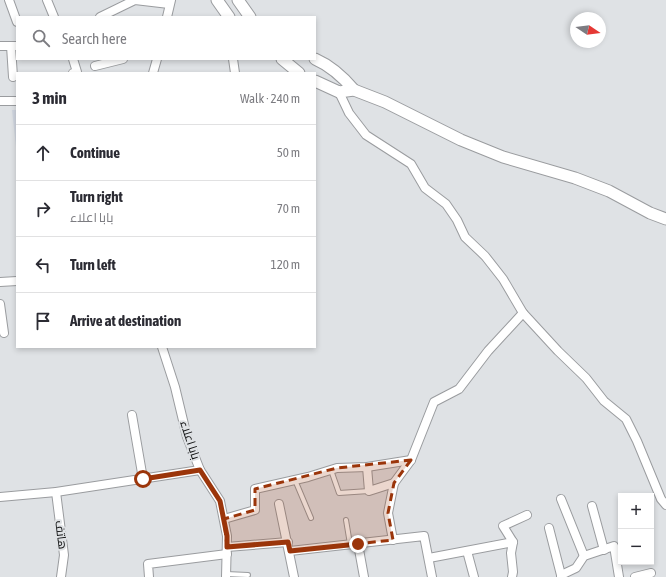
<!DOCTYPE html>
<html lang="en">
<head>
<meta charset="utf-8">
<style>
	:root { --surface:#fff; --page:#f2f2f3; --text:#2b2b33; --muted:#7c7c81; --line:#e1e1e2 }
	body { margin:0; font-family:"Asap Condensed",Cairo,sans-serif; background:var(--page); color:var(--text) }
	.controls { position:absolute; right:12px; bottom:12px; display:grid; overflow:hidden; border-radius:0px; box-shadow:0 2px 6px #0003 }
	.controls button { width:36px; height:36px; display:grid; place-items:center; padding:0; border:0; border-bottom:1px solid var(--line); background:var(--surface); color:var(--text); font:20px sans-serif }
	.compass { position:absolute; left:570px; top:12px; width:36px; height:36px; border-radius:50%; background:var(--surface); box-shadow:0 2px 6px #0003; rotate:103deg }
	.stop { position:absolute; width:12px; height:12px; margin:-9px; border:3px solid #9b350a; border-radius:50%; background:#fff }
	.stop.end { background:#9b350a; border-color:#fff; box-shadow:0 1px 4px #0008 }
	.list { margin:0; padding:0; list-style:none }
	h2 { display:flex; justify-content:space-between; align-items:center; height:52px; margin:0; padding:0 16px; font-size:17px }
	h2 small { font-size:13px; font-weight:400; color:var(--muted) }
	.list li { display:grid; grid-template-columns:26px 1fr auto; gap:12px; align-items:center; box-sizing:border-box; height:56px; padding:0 16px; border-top:1px solid var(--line) }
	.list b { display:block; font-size:15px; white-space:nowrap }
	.list p { margin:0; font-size:13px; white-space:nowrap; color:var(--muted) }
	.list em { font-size:13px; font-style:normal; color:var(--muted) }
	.icon { flex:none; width:22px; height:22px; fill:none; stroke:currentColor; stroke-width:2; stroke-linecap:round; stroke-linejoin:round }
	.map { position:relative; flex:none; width:666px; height:577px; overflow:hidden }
	.search { position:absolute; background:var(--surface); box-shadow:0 2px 6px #0003; left:16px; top:16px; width:300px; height:44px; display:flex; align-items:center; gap:10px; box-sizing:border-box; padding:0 14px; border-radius:0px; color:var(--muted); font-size:15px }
	.panel { position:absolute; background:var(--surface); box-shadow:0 2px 6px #0003; left:16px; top:72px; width:300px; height:276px; border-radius:0px }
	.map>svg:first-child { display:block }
	.built { fill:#d0d6e0 }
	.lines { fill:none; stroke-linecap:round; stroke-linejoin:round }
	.lane-casing { stroke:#9a9c9f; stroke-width:6 }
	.street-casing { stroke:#9a9c9f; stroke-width:10 }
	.secondary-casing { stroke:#9a9c9f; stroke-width:13 }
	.lane { stroke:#fff; stroke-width:4 }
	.street { stroke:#fff; stroke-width:8 }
	.secondary { stroke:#fff; stroke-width:11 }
	.route { stroke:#9b350a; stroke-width:5 }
	.marked { fill:#9b350a; fill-opacity:0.2; stroke:#9b350a; stroke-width:3; stroke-dasharray:8 5; stroke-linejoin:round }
	.labels { text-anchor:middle; stroke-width:4; stroke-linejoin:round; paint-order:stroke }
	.street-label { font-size:12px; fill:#0e0f10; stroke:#dfe2e5 }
</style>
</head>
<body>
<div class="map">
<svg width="666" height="577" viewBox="0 0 666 577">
	<rect width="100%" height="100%" fill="#dfe2e5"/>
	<polygon class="built" points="12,110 17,110 17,156"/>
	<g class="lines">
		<g class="lane-casing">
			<g id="lane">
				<polyline points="331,470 339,493 369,491"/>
				<polyline points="295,480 311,518"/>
				<polyline points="346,520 350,544"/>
				<polyline points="226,574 248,575"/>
			</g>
		</g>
		<g class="street-casing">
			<g id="street">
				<polyline points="9,0 17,22"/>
				<polyline points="47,0 54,17"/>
				<polyline points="100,17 135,0 169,4"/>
				<polyline points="167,17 171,0"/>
				<polyline points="0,46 17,46"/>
				<polyline points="11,46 13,77"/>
				<polyline points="233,59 235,73"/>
				<polyline points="95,66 123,59"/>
				<polyline points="73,73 77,72 73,59"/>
				<polyline points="153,73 157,59"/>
				<polyline points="339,92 349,113 366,135 411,164 425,188 446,204 457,220 465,237 485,256 503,279 523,313 558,351 586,378 604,401 626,419 637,441 661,499 666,505"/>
				<polyline points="0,101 17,101"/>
				<polyline points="0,282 17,281"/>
				<polyline points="0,304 4,333"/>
				<polyline points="162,347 175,387 187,437 200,470 220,501 227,536 226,577"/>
				<polyline points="132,415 143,479"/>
				<polyline points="367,467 369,491 394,483"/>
				<polyline points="56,492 64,555 61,577"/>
				<polyline points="0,497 56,492 200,470"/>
				<polyline points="561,499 584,556"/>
				<polyline points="279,504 294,577"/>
				<polyline points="592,506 604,550"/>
				<polyline points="224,519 255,510 255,489 308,477 337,468 367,467 411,460"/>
				<polyline points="549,528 561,575"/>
				<polyline points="393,540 388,513 394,483 411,460 434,402 459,389 488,351 523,313"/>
				<polyline points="513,542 503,526 527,515"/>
				<polyline points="358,544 364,577"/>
				<polyline points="227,547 288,542"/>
				<polyline points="290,551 424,536 432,577"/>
				<polyline points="467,551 474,577"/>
				<polyline points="429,558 513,542 511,553 513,572 512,577"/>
				<polyline points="149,577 148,564 227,554"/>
				<polyline points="561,577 561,575 576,568 584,556 614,546 619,577"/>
				<polyline points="635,577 651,573"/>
			</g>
		</g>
		<g class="secondary-casing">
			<g id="secondary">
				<polyline points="217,0 229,17"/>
				<polyline points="238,0 250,17"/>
				<polyline points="282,59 299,73"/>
				<path d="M 315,59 C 331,66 343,77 354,90"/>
				<polyline points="315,81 339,92 354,90 385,102 461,140 503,157 575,178 609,191 650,213 666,219"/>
			</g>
		</g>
		<use href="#lane" class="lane"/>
		<use href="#street" class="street"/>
		<use href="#secondary" class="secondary"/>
	</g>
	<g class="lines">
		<polyline class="route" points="143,479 200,470 220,501 227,536 227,547 288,542 290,551 358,544"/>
	</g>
	<path class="marked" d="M 411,460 L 394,483 L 388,513 L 393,540 L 290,551 L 288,542 L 227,547 L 224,519 L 255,510 L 255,489 L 337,468 Z"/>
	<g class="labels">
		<g class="street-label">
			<text transform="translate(190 440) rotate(72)" y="4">بابا اعلاء</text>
			<text transform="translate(61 535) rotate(83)" y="4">هاتف</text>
		</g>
	</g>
</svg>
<div class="controls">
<button>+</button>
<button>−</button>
</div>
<svg class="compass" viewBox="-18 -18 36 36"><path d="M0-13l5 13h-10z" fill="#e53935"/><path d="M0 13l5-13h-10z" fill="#7c7c81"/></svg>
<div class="stop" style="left:143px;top:479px"></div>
<div class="stop end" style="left:358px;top:544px"></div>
<div class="search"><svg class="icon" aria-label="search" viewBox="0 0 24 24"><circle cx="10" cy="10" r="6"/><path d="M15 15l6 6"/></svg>Search here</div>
<section class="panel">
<h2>3 min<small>Walk · 240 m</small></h2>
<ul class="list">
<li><svg class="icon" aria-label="ahead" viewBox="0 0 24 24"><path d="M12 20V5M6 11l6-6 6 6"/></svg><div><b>Continue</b></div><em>50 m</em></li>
<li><svg class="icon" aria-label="right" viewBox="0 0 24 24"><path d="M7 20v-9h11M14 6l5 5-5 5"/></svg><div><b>Turn right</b><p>بابا اعلاء</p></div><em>70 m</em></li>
<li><svg class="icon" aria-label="left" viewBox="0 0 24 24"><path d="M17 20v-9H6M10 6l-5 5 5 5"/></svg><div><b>Turn left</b></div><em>120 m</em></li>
<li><svg class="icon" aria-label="arrive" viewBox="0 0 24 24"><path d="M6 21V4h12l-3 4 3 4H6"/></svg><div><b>Arrive at destination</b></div></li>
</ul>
</section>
</div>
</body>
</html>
